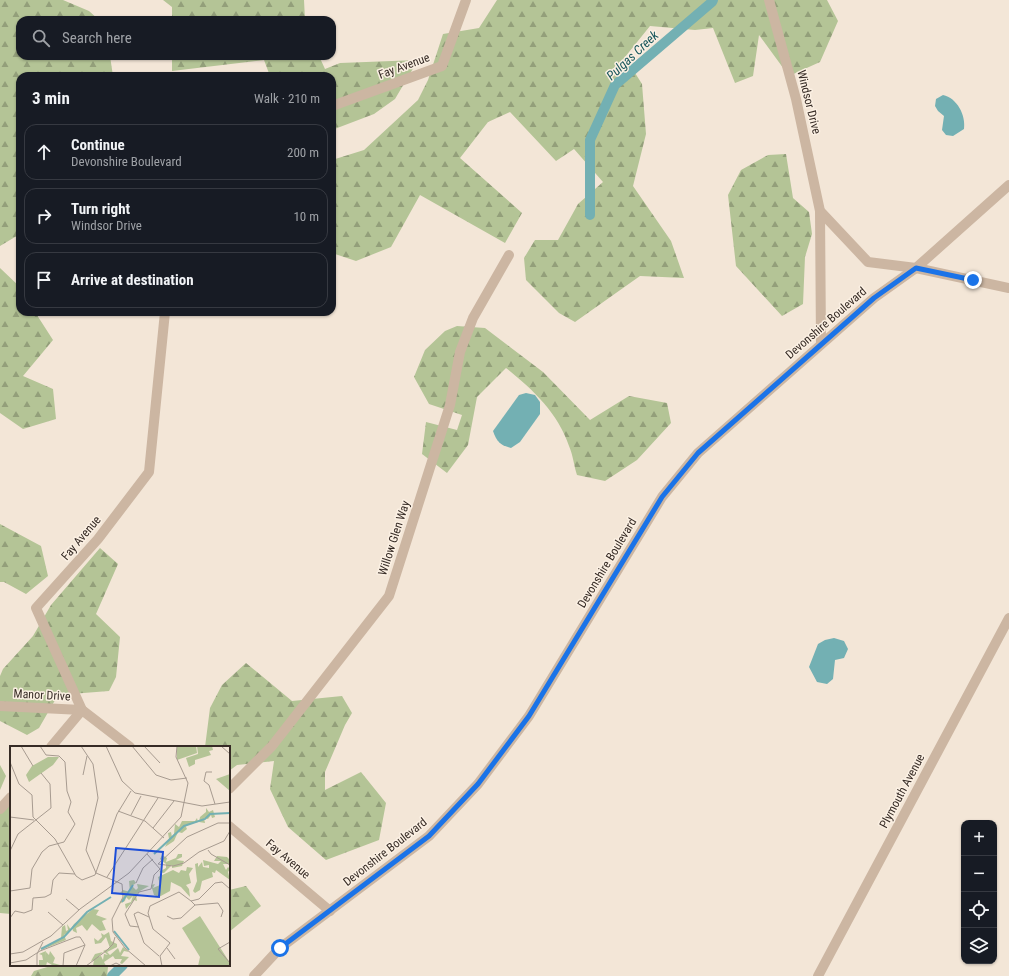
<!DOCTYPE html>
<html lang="en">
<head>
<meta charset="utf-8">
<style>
	:root { --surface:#171b24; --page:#20242c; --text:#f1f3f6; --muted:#9ea1a6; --line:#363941 }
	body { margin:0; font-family:"Roboto Condensed",sans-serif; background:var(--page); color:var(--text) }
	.controls { position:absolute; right:12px; bottom:12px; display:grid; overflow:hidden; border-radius:8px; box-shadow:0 1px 3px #0004 }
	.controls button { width:36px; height:36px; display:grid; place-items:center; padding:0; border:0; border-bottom:1px solid var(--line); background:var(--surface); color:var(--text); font:20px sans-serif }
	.stop { position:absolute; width:12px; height:12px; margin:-9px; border:3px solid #1a73e8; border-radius:50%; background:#fff }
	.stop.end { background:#1a73e8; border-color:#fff; box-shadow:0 1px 4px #0008 }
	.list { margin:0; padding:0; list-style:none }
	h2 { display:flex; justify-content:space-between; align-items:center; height:52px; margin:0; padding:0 16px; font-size:17px }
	h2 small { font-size:13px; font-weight:400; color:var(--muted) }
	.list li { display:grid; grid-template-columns:26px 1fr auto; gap:12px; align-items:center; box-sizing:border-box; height:56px; margin:0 8px 8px; padding:0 8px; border:1px solid var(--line); border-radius:12px }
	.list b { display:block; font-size:15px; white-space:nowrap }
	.list p { margin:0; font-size:13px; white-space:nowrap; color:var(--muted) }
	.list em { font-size:13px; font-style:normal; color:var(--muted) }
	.icon { flex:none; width:22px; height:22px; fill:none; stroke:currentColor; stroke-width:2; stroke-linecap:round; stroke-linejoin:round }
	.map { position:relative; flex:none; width:1009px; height:976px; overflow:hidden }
	.search { position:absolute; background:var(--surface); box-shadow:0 1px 3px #0004; left:16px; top:16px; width:320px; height:44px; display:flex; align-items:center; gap:10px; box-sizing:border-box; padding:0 14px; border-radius:12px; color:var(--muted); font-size:15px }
	.panel { position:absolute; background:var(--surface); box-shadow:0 1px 3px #0004; left:16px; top:72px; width:320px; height:244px; border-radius:12px }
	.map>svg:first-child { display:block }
	.forest { fill:url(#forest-firs) }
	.water { fill:#73b0b3 }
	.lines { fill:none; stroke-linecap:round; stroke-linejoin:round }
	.stream { stroke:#73b0b3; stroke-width:10 }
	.minor { stroke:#ccb6a2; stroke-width:10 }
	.route { stroke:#1a73e8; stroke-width:5 }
	.labels { text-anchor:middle; stroke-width:3; stroke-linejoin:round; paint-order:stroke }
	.street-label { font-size:12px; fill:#362b25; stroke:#fbf0e3 }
	.water-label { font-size:13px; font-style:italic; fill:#17565b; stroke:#fbf0e3 }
	.inset-river { fill:none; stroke:#73b0b3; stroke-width:2 }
	.inset-road { fill:none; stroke:#a79b90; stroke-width:1 }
	.view { fill:#1d4ed8; fill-opacity:0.15; stroke:#1d4ed8; stroke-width:2 }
	.inset-edge { fill:none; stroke:#362b25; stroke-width:2 }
</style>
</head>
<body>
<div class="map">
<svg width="1009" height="976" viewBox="0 0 1009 976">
	<defs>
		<pattern id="forest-firs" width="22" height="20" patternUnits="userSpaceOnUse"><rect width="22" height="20" fill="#b4c496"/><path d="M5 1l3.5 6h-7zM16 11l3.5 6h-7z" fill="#939f7a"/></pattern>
	</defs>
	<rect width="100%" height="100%" fill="#f3e6d7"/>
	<g class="forest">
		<polygon points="0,0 63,0 89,11 99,20 20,20 20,56 110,56 113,76 20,76 20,234 0,246"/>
		<polygon points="163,0 304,0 305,20 172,20 172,7"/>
		<polygon points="497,0 827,0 838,21 820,62 789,76 759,35 753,76 735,83 713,28 695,30 650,26 625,57 642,84 646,134 633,186 671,241 684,278 640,276 575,322 559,313 526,280 524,258 535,240 558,240 578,204 603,182 574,149 556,161 510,112 488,122 460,158 522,213 505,243 420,195 391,247 356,261 332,253 332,160 364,150 418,100 428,80 443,34 479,28"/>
		<polygon points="172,56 319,56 325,69 340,63 418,60 395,99 374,114 332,130 332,76 270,76 264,60 172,71"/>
		<polygon points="786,154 793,198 809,212 812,234 805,257 803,304 782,316 736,266 728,195 741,170 768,155"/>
		<polygon points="0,268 20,287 20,312 35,312 53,340 23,376 53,389 56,419 23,429 0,413"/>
		<path d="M 457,326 L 485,328 L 543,372 L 590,420 L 629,396 L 667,403 L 671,423 L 637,460 L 605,481 L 577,475 C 574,466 573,455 569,446 C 558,413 532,389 506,368 L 477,397 L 468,445 L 447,473 L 422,454 L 426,422 L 457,430 L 462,415 L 429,404 L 414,377 L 425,350 L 445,331 Z"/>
		<polygon points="0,524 41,546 48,576 26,594 4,582 0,582"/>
		<polygon points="100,548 118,564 96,614 120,637 116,677 109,691 58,695 39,728 27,735 0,721 0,676 3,669 33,636 51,605"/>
		<polygon points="246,663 292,701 342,696 352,713 345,725 325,772 325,790 361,772 386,803 379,840 326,860 288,827 270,789 274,761 237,765 229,771 229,747 205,747 210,708 222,685"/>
		<polygon points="0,765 6,776 0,790"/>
		<polygon points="0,803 11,806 11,914 0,913"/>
		<polygon points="246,886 261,906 229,932 229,890"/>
		<polygon points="54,965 109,965 108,967 107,976 31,976 34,971"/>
	</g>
	<g class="water">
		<path d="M 943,95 C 957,98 966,115 964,129 L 953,136 L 946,135 L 942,130 L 944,116 L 938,111 L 935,106 L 936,99 Z"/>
		<path d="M 526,393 L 535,395 L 540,402 L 540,414 L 520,442 L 511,448 C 500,445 497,442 493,431 L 519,395 Z"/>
		<polygon points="834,638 844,641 848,649 844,658 835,660 833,679 827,684 817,682 809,667 818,644 825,640"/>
	</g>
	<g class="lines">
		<g class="stream">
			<polyline points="590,215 590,140 615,85 712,2 713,0"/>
			<polyline points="112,976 123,965"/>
		</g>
		<g class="minor">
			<polyline points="769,0 796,99 820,211 868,262 916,268 1009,288"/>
			<polyline points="332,106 442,66 466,0"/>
			<polyline points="820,211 821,344"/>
			<polyline points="0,706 82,710"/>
			<polyline points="51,747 82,710"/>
			<polyline points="130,747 82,710 36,608 98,539 149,472 165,312"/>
			<polyline points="229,789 272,746 389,596 450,405 460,352 473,318 509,255"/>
			<polyline points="0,809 11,797"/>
			<polyline points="229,826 330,911"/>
			<polyline points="254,976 280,948 429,836 478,784 529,716 662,497 698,453 874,298 916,268 1009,185"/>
			<polyline points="818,976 1009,618"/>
		</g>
	</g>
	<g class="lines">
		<polyline class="route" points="280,948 429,836 478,784 529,716 662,497 698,453 874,298 916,268 973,280"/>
	</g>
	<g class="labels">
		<g class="street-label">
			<text transform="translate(404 66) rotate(-20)" y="4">Fay Avenue</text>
			<text transform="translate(809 102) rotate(76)" y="4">Windsor Drive</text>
			<text transform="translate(826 323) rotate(-41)" y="4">Devonshire Boulevard</text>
			<text transform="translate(81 538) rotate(-50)" y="4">Fay Avenue</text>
			<text transform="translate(394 538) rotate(-72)" y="4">Willow Glen Way</text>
			<text transform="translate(607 563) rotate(-59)" y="4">Devonshire Boulevard</text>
			<text transform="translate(42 695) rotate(3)" y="4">Manor Drive</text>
			<text transform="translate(902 791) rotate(-62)" y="4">Plymouth Avenue</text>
			<text transform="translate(385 852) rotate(-38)" y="4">Devonshire Boulevard</text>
			<text transform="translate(288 859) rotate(40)" y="4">Fay Avenue</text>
		</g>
		<g class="water-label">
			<text transform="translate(632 55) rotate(-43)" y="5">Pulgas Creek</text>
		</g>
	</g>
	<g transform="translate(10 746)">
		<rect width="220" height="220" fill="#f3e6d7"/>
		<path d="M 196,62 L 199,66 L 203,64 L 205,71 L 202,72 L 201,69 L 198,73 L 194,72 L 195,77 L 189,76 L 190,71 L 196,66 ZM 187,72 L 188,76 L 175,79 L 177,83 L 172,87 L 168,86 L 164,95 L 155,101 L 159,93 L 158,87 L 161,86 L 162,91 L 164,88 L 165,78 L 169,81 L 172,75 L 185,75 ZM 168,108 L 172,108 L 172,111 L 166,114 L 174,115 L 172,120 L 162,122 L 162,119 L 154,127 L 149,126 L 156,122 L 156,118 L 150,113 L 152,109 L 157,112 L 156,116 L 166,112 ZM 207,110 L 217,111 L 220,114 L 220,118 L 213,118 L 216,124 L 218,121 L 220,123 L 218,126 L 220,134 L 206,124 L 205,127 L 202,126 L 203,131 L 192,135 L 190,144 L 185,147 L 183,145 L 187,135 L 185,118 L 188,117 L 188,121 L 192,116 L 193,121 L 199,122 L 199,119 L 194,120 L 193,114 L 208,118 L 211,115 L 204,115 ZM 177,121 L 183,122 L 179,128 L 181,137 L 176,139 L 179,143 L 180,151 L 171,141 L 161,136 L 160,145 L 149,151 L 144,149 L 141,139 L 145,138 L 143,142 L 150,139 L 148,131 L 163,124 L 169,127 L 171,124 L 176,125 ZM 124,134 L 126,137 L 122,140 L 126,144 L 128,142 L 127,138 L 139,140 L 130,145 L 126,149 L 127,155 L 124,154 L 116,163 L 115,158 L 121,156 L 123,150 L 119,154 L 116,151 L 115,155 L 109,158 L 114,150 L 110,147 L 113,144 L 120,146 L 119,135 ZM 83,163 L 89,164 L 86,169 L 97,173 L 92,175 L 96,184 L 90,185 L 82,178 L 77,185 L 72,179 L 66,182 L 67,187 L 63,185 L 62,181 L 64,178 ZM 57,178 L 61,184 L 54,189 L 56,194 L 31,204 L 51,192 L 52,181 L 55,179 L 56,185 L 58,184 ZM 99,186 L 101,195 L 107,198 L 107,201 L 97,206 L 100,209 L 108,202 L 110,207 L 113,201 L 119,206 L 114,205 L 111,210 L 119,211 L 112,218 L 110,217 L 112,213 L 105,213 L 103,210 L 94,216 L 96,220 L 83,220 L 84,214 L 81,215 L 85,208 L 93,206 L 88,211 L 91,210 L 93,214 L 94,208 L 98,209 L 93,205 L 100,202 L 96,191 L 91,197 L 85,198 L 84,192 L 88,195 L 92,191 L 91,187 L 94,189 ZM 36,205 L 35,212 L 36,206 L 39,209 L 40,205 L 45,212 L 43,217 L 50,219 L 42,219 L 37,216 L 36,220 L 29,220 L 29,214 L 33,214 L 32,209 L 29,208 Z" fill="#b4c496"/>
		<path d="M 167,0 L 186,0 L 187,7 L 167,14 ZM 38,11 L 49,11 L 43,19 L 19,36 L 16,29 L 22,20 ZM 220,28 L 220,45 L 206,33 ZM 190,170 L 220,217 L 220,220 L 188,220 L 190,211 L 172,182 Z" fill="#b4c496"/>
		<path d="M 187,0 L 202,0 L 203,4 L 199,5 L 201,9 L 185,14 L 185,18 L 179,21 L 176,12 L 188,8 ZM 190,172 L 205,197 L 194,209 L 176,183 ZM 206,210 L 211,220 L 190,220 L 201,211 Z" fill="#b4c496"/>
		<path class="inset-river" d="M 144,108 L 174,80 L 195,73 L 200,68 L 220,67M 112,156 L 123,139M 104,185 L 119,204M 31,203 L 54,191 L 77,166 L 101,151"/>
		<path class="inset-road" d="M 11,0 L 23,20M 71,0 L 83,18 L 88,52 L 76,104 L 86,127 L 112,138 L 113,151 L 102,173 L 103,186 L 115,202 L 136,220M 96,0 L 112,35 L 125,47 L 192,60 L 220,56M 122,0 L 146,29 L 161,34 L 177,32M 134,0 L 150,17M 211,0 L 220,8M 0,16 L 9,38 L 22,49 L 23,71 L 45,93 L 66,130 L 72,134 L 85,129 L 107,68 L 121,45M 202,26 L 196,26 L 194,35 L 199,39 L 205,58M 73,29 L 77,10M 108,65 L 135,75 L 154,92M 121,69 L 131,50M 0,71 L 24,74M 143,82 L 164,55M 198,104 L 201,108 L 220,119M 0,105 L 8,88 L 41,62 L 40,38 L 31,27M 148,118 L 177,91 L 208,77 L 220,77M 148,118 L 163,120 L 174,117 L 189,106 L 214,95 L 220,85M 97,131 L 148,52M 126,137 L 133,122 L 143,113M 0,145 L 20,142 L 22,123 L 32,106 L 39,100 L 54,96 L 65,78 L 58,66 L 61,56 L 57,45 L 55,16 L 49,10 L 36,9 L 30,0M 56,153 L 69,164M 181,155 L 185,159 L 208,157 L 213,165 L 211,171M 38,166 L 53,179M 157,170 L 163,173 L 171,172 L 185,159M 139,171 L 128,166 L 124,168 L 134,197 L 149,210M 0,172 L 5,165 L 14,167 L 22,164 L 23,152 L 35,151 L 41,148 L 43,134 L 49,127 L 65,128M 129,181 L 120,180 L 115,168 L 129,146 L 141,143 L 144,129 L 150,123 L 137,108M 220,196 L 208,203 L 220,217M 157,202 L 165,213M 0,208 L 13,206 L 41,190 L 70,163 L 119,127 L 171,71 L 178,37 L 166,11 L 167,0M 0,217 L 16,214 L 30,205 L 66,191 L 70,191 L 75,199 L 66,220M 27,220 L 27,208 L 33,196M 53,220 L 54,207 L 75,199M 76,220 L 96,205 L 103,198 L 105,191M 100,220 L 106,217 L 112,220M 152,220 L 150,210 L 160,197 L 143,183 L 138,167 L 140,160 L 169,146 L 181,155 L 189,153 L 205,137 L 212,136 L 220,143"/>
		<path class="view" d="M 106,102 L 153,106 L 149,151 L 102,147 Z"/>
		<rect width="220" height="220" class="inset-edge"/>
	</g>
</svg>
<div class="controls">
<button>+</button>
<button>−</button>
<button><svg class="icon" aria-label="locate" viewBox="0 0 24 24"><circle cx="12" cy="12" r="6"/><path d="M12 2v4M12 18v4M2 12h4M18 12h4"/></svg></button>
<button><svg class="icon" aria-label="layers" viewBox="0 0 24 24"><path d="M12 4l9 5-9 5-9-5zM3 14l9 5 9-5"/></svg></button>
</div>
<div class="stop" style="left:280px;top:948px"></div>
<div class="stop end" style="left:973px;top:280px"></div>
<div class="search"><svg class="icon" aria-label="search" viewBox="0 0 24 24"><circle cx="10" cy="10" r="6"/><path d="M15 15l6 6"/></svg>Search here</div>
<section class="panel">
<h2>3 min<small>Walk · 210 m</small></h2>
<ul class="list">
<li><svg class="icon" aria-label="ahead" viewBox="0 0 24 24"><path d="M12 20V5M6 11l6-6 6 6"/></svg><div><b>Continue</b><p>Devonshire Boulevard</p></div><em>200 m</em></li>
<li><svg class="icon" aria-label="right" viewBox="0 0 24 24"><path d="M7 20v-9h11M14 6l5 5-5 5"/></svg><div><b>Turn right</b><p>Windsor Drive</p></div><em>10 m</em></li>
<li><svg class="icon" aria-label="arrive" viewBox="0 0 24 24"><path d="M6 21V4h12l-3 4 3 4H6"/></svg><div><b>Arrive at destination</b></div></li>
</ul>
</section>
</div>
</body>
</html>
